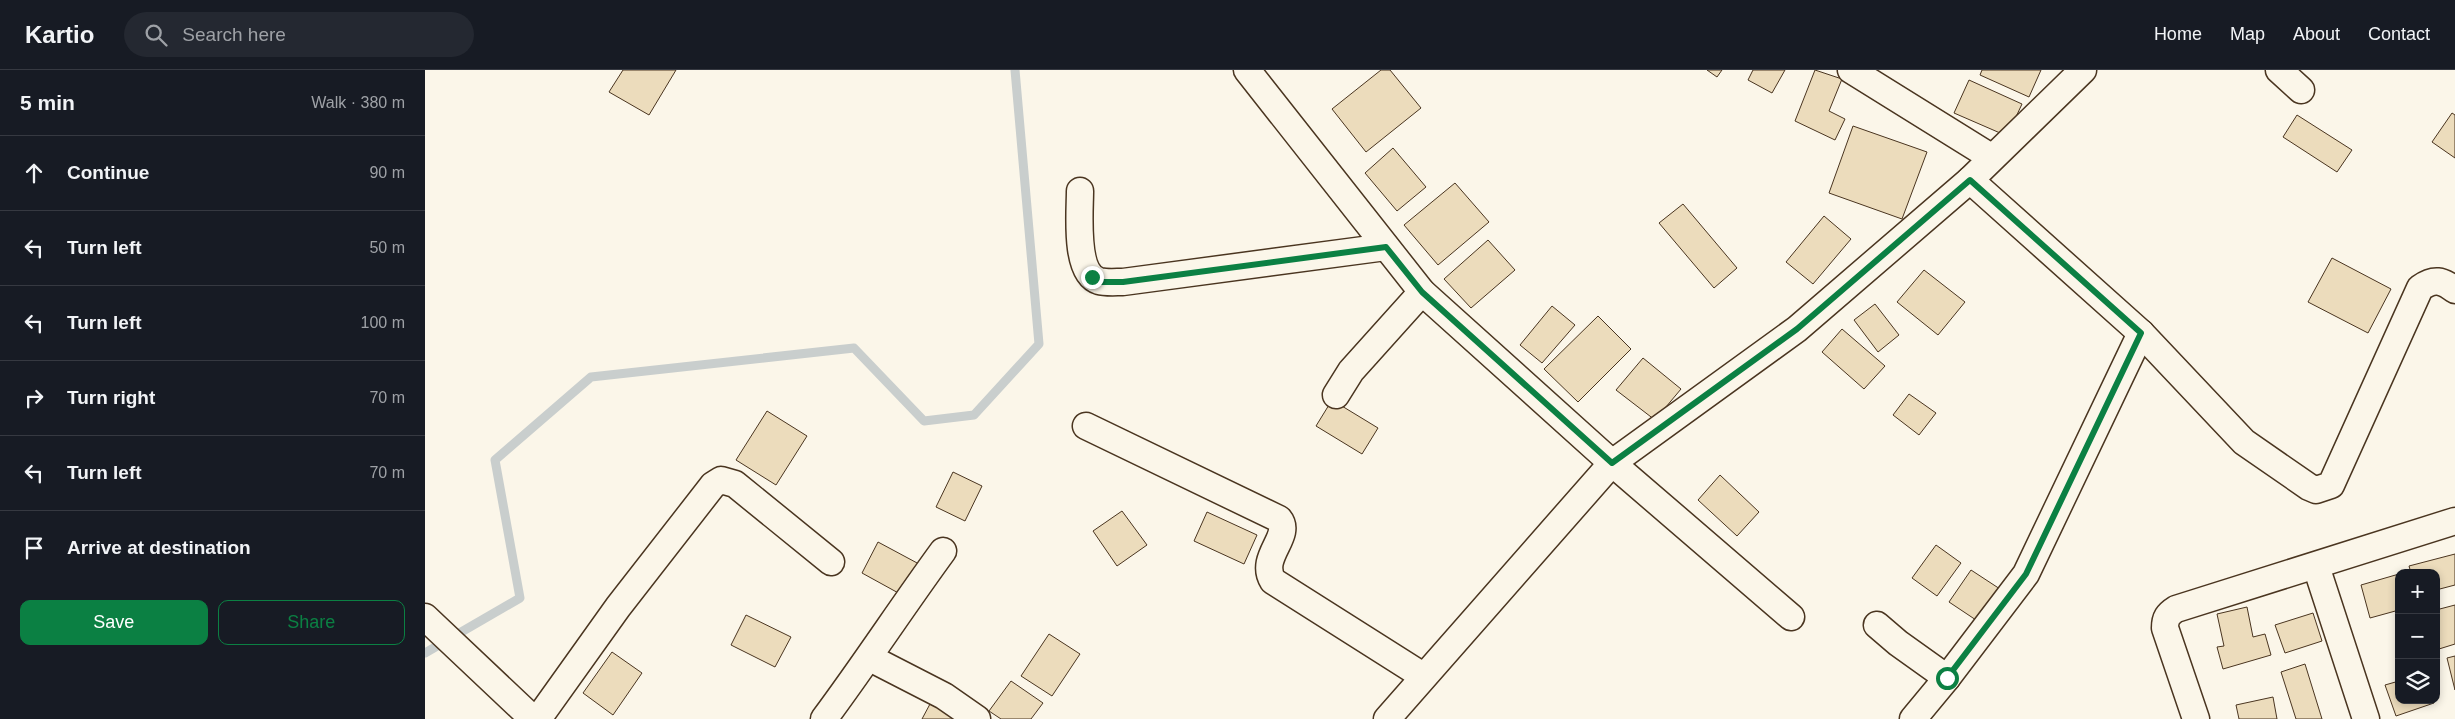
<!DOCTYPE html>
<html lang="en">
<head>
<meta charset="utf-8">
<style>
	:root { --surface:#171b24; --page:#242831; --text:#f1f3f6; --muted:#9ea1a6; --line:#363941; --accent:#0b8043 }
	body { margin:0; font-family:Arial,sans-serif; background:var(--page); color:var(--text) }
	.controls { position:absolute; right:15px; bottom:15px; display:grid; overflow:hidden; border-radius:10px; box-shadow:0 2px 8px #0003 }
	.controls button { width:45px; height:45px; display:grid; place-items:center; padding:0; border:0; border-bottom:1px solid var(--line); background:var(--surface); color:var(--text); font:25px sans-serif }
	.stop { position:absolute; width:15px; height:15px; margin:-11px; border:4px solid #0b8043; border-radius:50%; background:#fff }
	.stop.end { background:#0b8043; border-color:#fff; box-shadow:0 1px 5px #0008 }
	.list { margin:0; padding:0; list-style:none }
	h2 { display:flex; justify-content:space-between; align-items:center; height:65px; margin:0; padding:0 20px; font-size:21px }
	h2 small { font-size:16px; font-weight:400; color:var(--muted) }
	.list li { display:grid; grid-template-columns:32px 1fr auto; gap:15px; align-items:center; box-sizing:border-box; height:75px; padding:0 20px; border-top:1px solid var(--line) }
	.list b { display:block; font-size:19px; white-space:nowrap }
	.list em { font-size:16px; font-style:normal; color:var(--muted) }
	.actions { display:flex; gap:10px; padding:15px 20px }
	.actions a { flex:1; padding:11px 0; border:1px solid var(--accent); border-radius:10px; text-align:center; font-size:18px; color:var(--accent) }
	.actions .main { background:var(--accent); color:#fff }
	.icon { flex:none; width:28px; height:28px; fill:none; stroke:currentColor; stroke-width:2; stroke-linecap:round; stroke-linejoin:round }
	.map { position:relative; flex:none; width:2030px; height:649px; overflow:hidden }
	header { display:flex; align-items:center; gap:30px; box-sizing:border-box; height:70px; padding:0 25px; background:var(--surface); border-bottom:1px solid var(--line) }
	header strong { font-size:24px }
	nav { display:flex; gap:28px; margin-inline-start:auto; font-size:18px }
	.search { width:350px; height:45px; background:var(--page); display:flex; align-items:center; gap:12px; box-sizing:border-box; padding:0 18px; border-radius:28px; color:var(--muted); font-size:19px }
	main { display:flex }
	aside { flex:1; background:var(--surface) }
	.map>svg:first-child { display:block }
	.lines { fill:none; stroke-linecap:round; stroke-linejoin:round }
	.stream { stroke:#c9cecd; stroke-width:9 }
	.building { fill:#ecdcbc; stroke:#4a3520 }
	.street-casing { stroke:#4a3520; stroke-width:29 }
	.street { stroke:#fbf6e9; stroke-width:26 }
	.route { stroke:#0b8043; stroke-width:6 }
</style>
</head>
<body>
<header>
<strong>Kartio</strong>
<div class="search"><svg class="icon" aria-label="search" viewBox="0 0 24 24"><circle cx="10" cy="10" r="6"/><path d="M15 15l6 6"/></svg>Search here</div>
<nav><a>Home</a><a>Map</a><a>About</a><a>Contact</a></nav>
</header>
<main>
<aside>
<h2>5 min<small>Walk · 380 m</small></h2>
<ul class="list">
<li><svg class="icon" aria-label="ahead" viewBox="0 0 24 24"><path d="M12 20V5M6 11l6-6 6 6"/></svg><div><b>Continue</b></div><em>90 m</em></li>
<li><svg class="icon" aria-label="left" viewBox="0 0 24 24"><path d="M17 20v-9H6M10 6l-5 5 5 5"/></svg><div><b>Turn left</b></div><em>50 m</em></li>
<li><svg class="icon" aria-label="left" viewBox="0 0 24 24"><path d="M17 20v-9H6M10 6l-5 5 5 5"/></svg><div><b>Turn left</b></div><em>100 m</em></li>
<li><svg class="icon" aria-label="right" viewBox="0 0 24 24"><path d="M7 20v-9h11M14 6l5 5-5 5"/></svg><div><b>Turn right</b></div><em>70 m</em></li>
<li><svg class="icon" aria-label="left" viewBox="0 0 24 24"><path d="M17 20v-9H6M10 6l-5 5 5 5"/></svg><div><b>Turn left</b></div><em>70 m</em></li>
<li><svg class="icon" aria-label="arrive" viewBox="0 0 24 24"><path d="M6 21V4h12l-3 4 3 4H6"/></svg><div><b>Arrive at destination</b></div></li>
</ul>
<div class="actions"><a class="main">Save</a><a>Share</a></div>
</aside>
<div class="map">
<svg width="2030" height="649" viewBox="0 0 2030 649">
	<rect width="100%" height="100%" fill="#fbf6e9"/>
	<g class="lines">
		<polyline class="stream" points="0,583 95,528 70,390 166,307 429,278 499,351 549,345 614,274 590,0"/>
	</g>
	<g class="building">
		<polygon points="198,0 251,0 224,45 184,22"/>
		<polygon points="956,0 965,0 996,38 941,82 907,39"/>
		<polygon points="1282,0 1297,0 1292,7"/>
		<polygon points="1328,0 1360,0 1347,23 1323,10"/>
		<polygon points="1390,0 1417,9 1404,41 1420,49 1410,70 1370,51"/>
		<polygon points="1557,0 1616,0 1604,27 1555,5"/>
		<polygon points="1544,10 1597,34 1582,66 1529,43"/>
		<polygon points="2027,43 2030,45 2030,88 2007,72"/>
		<polygon points="1872,45 1927,80 1912,102 1858,67"/>
		<polygon points="1428,56 1502,82 1477,149 1404,123"/>
		<polygon points="968,78 1001,117 972,141 940,103"/>
		<polygon points="1030,113 1064,152 1013,195 979,155"/>
		<polygon points="1258,134 1312,198 1289,218 1234,153"/>
		<polygon points="1399,146 1426,169 1388,214 1361,192"/>
		<polygon points="1063,170 1090,200 1046,238 1019,209"/>
		<polygon points="1907,188 1966,219 1943,263 1883,232"/>
		<polygon points="1499,200 1540,232 1513,265 1472,232"/>
		<polygon points="1450,234 1474,265 1453,282 1429,250"/>
		<polygon points="1127,236 1150,255 1117,293 1095,275"/>
		<polygon points="1173,246 1206,279 1153,332 1119,299"/>
		<polygon points="1417,259 1460,296 1439,319 1397,282"/>
		<polygon points="1218,288 1256,319 1230,350 1191,320"/>
		<polygon points="1484,324 1511,343 1494,365 1468,345"/>
		<polygon points="907,330 953,358 937,384 891,356"/>
		<polygon points="342,341 382,366 351,415 311,390"/>
		<polygon points="528,402 557,416 540,451 511,437"/>
		<polygon points="1295,405 1334,442 1312,466 1273,430"/>
		<polygon points="697,441 722,475 692,496 668,461"/>
		<polygon points="782,442 832,465 819,494 769,471"/>
		<polygon points="453,472 494,494 477,525 437,503"/>
		<polygon points="1511,475 1536,493 1512,526 1487,508"/>
		<polygon points="2030,484 2030,515 2011,520 2011,503 1986,503 1984,496"/>
		<polygon points="1546,500 1575,519 1554,552 1524,532"/>
		<polygon points="1974,504 1974,540 1945,548 1936,515"/>
		<polygon points="2030,535 2030,574 2014,579 2011,571 2011,540"/>
		<polygon points="1822,537 1828,567 1840,564 1846,585 1798,599 1792,577 1799,576 1792,544"/>
		<polygon points="1888,543 1897,571 1860,583 1850,555"/>
		<polygon points="321,545 366,567 350,597 306,575"/>
		<polygon points="624,564 655,584 627,626 596,606"/>
		<polygon points="187,582 217,603 188,645 158,623"/>
		<polygon points="2030,586 2030,620 2022,588"/>
		<polygon points="1880,594 1897,649 1871,649 1856,602"/>
		<polygon points="586,611 618,633 606,649 576,649 564,641"/>
		<polygon points="1974,611 1974,630 2008,630 2009,633 1971,646 1960,615"/>
		<polygon points="1848,627 1852,649 1814,649 1811,635"/>
		<polygon points="505,634 533,649 497,649"/>
	</g>
	<g class="lines">
		<g class="street-casing">
			<g id="street">
				<polyline points="822,0 997,222 1187,393 1366,547"/>
				<polyline points="1426,0 1566,87"/>
				<polyline points="1854,0 1876,20"/>
				<path d="M 1545,110 L 1716,263 L 1819,372 L 1884,417 L 1891,420 L 1906,415 L 1995,218 C 2009,208 2017,210 2030,220"/>
				<path d="M 655,121 C 655,142 649,203 674,211 C 681,213 691,212 698,212 L 961,177"/>
				<polyline points="911,325 926,301 997,222"/>
				<path d="M 661,356 L 854,449 C 868,466 833,487 848,511 L 998,606"/>
				<polyline points="1891,496 1941,649"/>
				<polyline points="0,547 108,649"/>
				<polyline points="1452,555 1473,573 1522,608 1488,649"/>
				<polyline points="445,588 519,626 552,649"/>
				<polyline points="1522,608 1601,504 1716,263"/>
				<polyline points="113,649 193,537 288,415 296,410 310,414 406,492"/>
				<path d="M 399,649 C 440,594 477,537 518,481"/>
				<polyline points="962,649 1187,393 1372,259 1545,110 1658,0"/>
				<path d="M 1771,649 L 1740,558 C 1740,548 1743,544 1751,539 L 2030,451"/>
			</g>
		</g>
		<use href="#street" class="street"/>
	</g>
	<g class="lines">
		<polyline class="route" points="667,207 675,212 698,212 961,177 997,222 1187,393 1372,259 1545,110 1716,263 1601,504 1522,608"/>
	</g>
</svg>
<div class="controls">
<button>+</button>
<button>−</button>
<button><svg class="icon" aria-label="layers" viewBox="0 0 24 24"><path d="M12 4l9 5-9 5-9-5zM3 14l9 5 9-5"/></svg></button>
</div>
<div class="stop" style="left:1522px;top:608px"></div>
<div class="stop end" style="left:667px;top:207px"></div>
</div>
</main>
</body>
</html>
